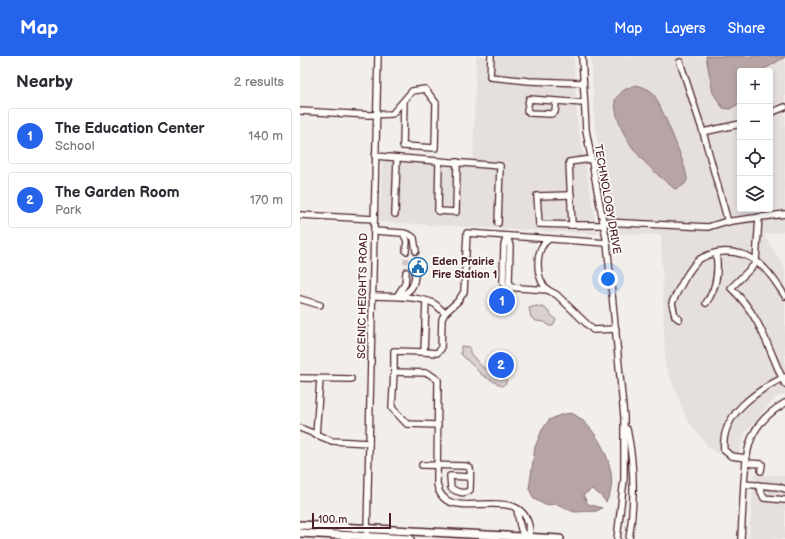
<!DOCTYPE html>
<html lang="en">
<head>
<meta charset="utf-8">
<style>
	:root { --surface:#fff; --page:#f7f7f7; --text:#2b2b33; --muted:#7c7c81; --line:#e1e1e2; --accent:#2563eb }
	body { margin:0; font-family:"Balsamiq Sans",sans-serif; background:var(--page); color:var(--text) }
	.controls { position:absolute; right:12px; top:12px; display:grid; overflow:hidden; border-radius:4px; box-shadow:0 2px 6px #0003 }
	.controls button { width:36px; height:36px; display:grid; place-items:center; padding:0; border:0; border-bottom:1px solid var(--line); background:var(--surface); color:var(--text); font:20px sans-serif }
	.scale { position:absolute; left:12px; bottom:10px; width:79px; box-sizing:border-box; padding-left:4px; border:2px solid #4a1f2b; border-top:0; font-size:11px; line-height:14px; white-space:nowrap; color:#4a1f2b; -webkit-text-stroke:3px #fdfcf7; paint-order:stroke }
	.you { position:absolute; left:308px; top:223px; width:14px; height:14px; margin:-10px; border:3px solid #fff; border-radius:50%; background:#1a73e8; box-shadow:0 0 0 6px #1a73e833 }
	.badge { display:grid; place-items:center; width:26px; height:26px; border-radius:50%; background:var(--accent); color:#fff; font-size:13px; font-weight:700 }
	.pin { position:absolute; translate:-50% -50%; border:2px solid #fff; box-shadow:0 1px 4px #0006 }
	.list { margin:0; padding:0; list-style:none }
	h2 { display:flex; justify-content:space-between; align-items:center; height:52px; margin:0; padding:0 16px; font-size:17px }
	h2 small { font-size:13px; font-weight:400; color:var(--muted) }
	.list li { display:grid; grid-template-columns:26px 1fr auto; gap:12px; align-items:center; box-sizing:border-box; height:56px; margin:0 8px 8px; padding:0 8px; border:1px solid var(--line); border-radius:4px }
	.list b { display:block; font-size:15px; white-space:nowrap }
	.list p { margin:0; font-size:13px; white-space:nowrap; color:var(--muted) }
	.list em { font-size:13px; font-style:normal; color:var(--muted) }
	.icon { flex:none; width:22px; height:22px; fill:none; stroke:currentColor; stroke-width:2; stroke-linecap:round; stroke-linejoin:round }
	.map { position:relative; flex:none; width:485px; height:483px; overflow:hidden }
	header { display:flex; align-items:center; gap:24px; box-sizing:border-box; height:56px; padding:0 20px; background:var(--accent); color:#fff }
	header strong { font-size:19px }
	nav { display:flex; gap:22px; margin-inline-start:auto; font-size:14px }
	main { display:flex }
	aside { flex:1; background:var(--surface) }
	.map>svg:first-child { display:block }
	.built { fill:#e5dfdd; fill-rule:evenodd }
	.green { fill:#d9d0cf; stroke:#92787d }
	.water { fill:#b7a5a6; stroke:#8b6f75 }
	.lines { fill:none; stroke-linecap:round; stroke-linejoin:round }
	.minor-tunnel { stroke:#d0c5c5; stroke-width:5.5; stroke-dasharray:5.5 3; stroke-linecap:butt }
	.minor-casing { stroke:#4a1f2b; stroke-width:8 }
	.major-casing { stroke:#4a1f2b; stroke-width:10 }
	.minor { stroke:#fdfcf7; stroke-width:5.5 }
	.major { stroke:#fdfcf7; stroke-width:7 }
	.labels { text-anchor:middle; stroke-width:3.5; stroke-linejoin:round; paint-order:stroke }
	.street-label { font-size:11px; fill:#4a1f2b; stroke:#fdfcf7 }
	.poi-label { font-size:11px; font-weight:bold; fill:#4a1f2b; stroke:#fdfcf7; text-anchor:start }
</style>
</head>
<body>
<header>
<strong>Map</strong>
<nav><a>Map</a><a>Layers</a><a>Share</a></nav>
</header>
<main>
<aside>
<h2>Nearby<small>2 results</small></h2>
<ul class="list">
<li><span class="badge">1</span><div><b>The Education Center</b><p>School</p></div><em>140 m</em></li>
<li><span class="badge">2</span><div><b>The Garden Room</b><p>Park</p></div><em>170 m</em></li>
</ul>
</aside>
<div class="map">
<svg width="485" height="483" viewBox="0 0 485 483">
	<rect width="100%" height="100%" fill="#f2efeb"/>
	<filter id="ink" filterUnits="userSpaceOnUse"><feTurbulence type="fractalNoise" baseFrequency=".025" numOctaves="2"/><feDisplacementMap in="SourceGraphic" scale="8" xChannelSelector="R" yChannelSelector="G"/><feConvolveMatrix kernelMatrix="1 2 1 2 8 2 1 2 1" color-interpolation-filters="sRGB"/></filter>
	<g filter="url(#ink)">
		<g class="built">
			<polygon points="176,0 274,0 277,66 298,178 79,166 83,97 173,103"/>
			<path d="M 291,0 L 485,0 L 485,175 L 464,179 L 485,212 L 485,338 L 475,342 L 445,377 L 436,407 L 411,394 L 387,364 L 365,308 L 361,179 L 314,178 L 295,72 ZM 440,15 L 470,15 L 470,153 L 440,153 Z"/>
			<polygon points="454,418 485,420 485,483 449,483"/>
		</g>
		<g class="green">
			<polygon points="237,250 245,252 256,264 253,270 249,270 245,266 236,265 231,261 229,252"/>
			<polygon points="161,290 170,291 170,297 183,312 195,313 195,300 208,302 206,327 202,330 182,319 161,298"/>
		</g>
		<g class="water">
			<polygon points="406,0 485,0 485,1 461,15 440,15 440,47 430,53 423,52 413,37"/>
			<path d="M 335,29 C 340,30 347,32 352,36 C 358,42 389,115 387,124 C 385,130 380,131 375,133 C 347,111 315,81 315,43 L 324,34 Z"/>
			<path d="M 271,357 C 296,367 324,420 306,446 L 300,439 L 292,433 L 283,439 L 288,448 L 302,452 L 297,455 L 274,456 L 256,448 L 245,449 L 234,443 L 229,433 L 235,391 L 242,374 L 249,364 L 260,359 Z"/>
		</g>
		<g class="lines">
			<g class="minor-tunnel">
				<polyline points="106,216 106,195"/>
				<polyline points="115,217 116,195"/>
			</g>
			<g class="minor-casing">
				<g id="minor">
					<polyline points="191,0 190,21 229,25 283,27"/>
					<polyline points="282,0 286,74 307,187 324,361 324,423 317,483"/>
					<polyline points="380,6 403,76"/>
					<polyline points="256,45 255,56 251,58 230,57 227,55 229,43 284,47"/>
					<polyline points="0,55 69,59 92,58 112,35 125,33 136,47 135,92 103,90 104,45"/>
					<polyline points="470,57 485,51"/>
					<polyline points="75,100 200,110 198,167"/>
					<polyline points="291,103 269,106 272,169 304,169"/>
					<polyline points="139,105 138,155 156,156 157,106"/>
					<polyline points="271,139 237,140 239,168 272,169"/>
					<polyline points="95,158 97,102"/>
					<polyline points="0,159 74,163"/>
					<polyline points="304,166 408,171 424,166 485,158"/>
					<polyline points="428,166 403,76 440,68"/>
					<polyline points="74,175 103,177 107,185 106,195"/>
					<polyline points="104,177 110,179 114,182 116,195"/>
					<polyline points="207,180 204,189 203,226 205,231 248,234 257,239 293,274 316,273"/>
					<polyline points="207,180 210,190 209,226 212,232"/>
					<polyline points="456,205 459,161"/>
					<path d="M 457,206 L 431,232 C 461,260 468,293 485,328"/>
					<path d="M 248,234 C 235,223 234,193 249,183"/>
					<path d="M 72,240 C 88,240 119,240 133,247 C 137,249 141,254 145,257 L 158,245 L 164,236 L 167,177 L 307,187"/>
					<polyline points="97,240 105,228 106,216"/>
					<path d="M 99,240 C 111,236 115,229 115,217"/>
					<polyline points="0,243 20,249"/>
					<path d="M 126,245 L 124,296 L 94,295 L 94,316 L 128,317 L 138,324 L 137,428 C 145,475 223,419 230,475 L 225,483"/>
					<path d="M 406,247 C 417,232 419,216 416,197"/>
					<path d="M 379,263 L 375,260 L 372,247 C 377,236 390,210 400,203 C 421,190 449,195 465,213 C 473,221 479,231 485,240"/>
					<polyline points="124,296 137,297 141,293 142,263 145,257"/>
					<polyline points="94,316 92,352 107,368 138,369"/>
					<polyline points="0,322 51,323"/>
					<polyline points="0,372 32,385 69,387"/>
					<path d="M 327,373 C 335,410 335,445 329,483"/>
					<polyline points="16,379 20,323"/>
					<path d="M 446,402 L 431,400 L 424,394 C 420,359 457,334 485,321"/>
					<polyline points="446,407 462,408 461,415"/>
					<path d="M 122,409 L 166,410 L 170,412 C 171,419 170,427 170,434 C 164,439 156,436 151,432 L 150,420 L 170,421"/>
					<polyline points="444,428 479,431 485,433"/>
					<polyline points="458,429 464,442 485,444"/>
					<path d="M 217,454 C 219,463 219,474 225,481"/>
					<polyline points="67,476 78,0"/>
					<path d="M 441,483 C 442,464 443,446 444,427 C 447,389 449,368 485,347"/>
				</g>
			</g>
			<g class="major-casing">
				<g id="major">
					<polyline points="0,469 260,483"/>
					<polyline points="0,477 110,483"/>
				</g>
			</g>
			<use href="#minor" class="minor"/>
			<use href="#major" class="major"/>
		</g>
	</g>
	<defs>
		<g id="civic-ring" transform="scale(1)"><circle r="9.5" fill="#fdfcf7" stroke="#1f6fb2" stroke-width="1.5"/><path d="M-.6-6.5H3V-4.5H.6V-3L4-1V1h2V6H-6V1h2V-1L-.6-3ZM-1.2 2.5V6h2.4V2.5Z" fill="#1f6fb2"/></g>
	</defs>
	<g fill-rule="evenodd">
		<use href="#civic-ring" x="118" y="211"/>
	</g>
	<g class="labels">
		<g class="street-label">
			<text transform="translate(308 143) rotate(80)" y="4">TECHNOLOGY DRIVE</text>
			<text transform="translate(62 240) rotate(-89)" y="4">SCENIC HEIGHTS ROAD</text>
		</g>
		<g class="poi-label">
			<text x="132" y="209">Eden Prairie<tspan x="132" dy="13">Fire Station 1</tspan></text>
		</g>
	</g>
</svg>
<div class="controls">
<button>+</button>
<button>−</button>
<button><svg class="icon" aria-label="locate" viewBox="0 0 24 24"><circle cx="12" cy="12" r="6"/><path d="M12 2v4M12 18v4M2 12h4M18 12h4"/></svg></button>
<button><svg class="icon" aria-label="layers" viewBox="0 0 24 24"><path d="M12 4l9 5-9 5-9-5zM3 14l9 5 9-5"/></svg></button>
</div>
<div class="scale">100 m</div>
<div class="you"></div>
<div class="pin badge" style="left:202px;top:245px">1</div>
<div class="pin badge" style="left:201px;top:309px">2</div>
</div>
</main>
</body>
</html>
